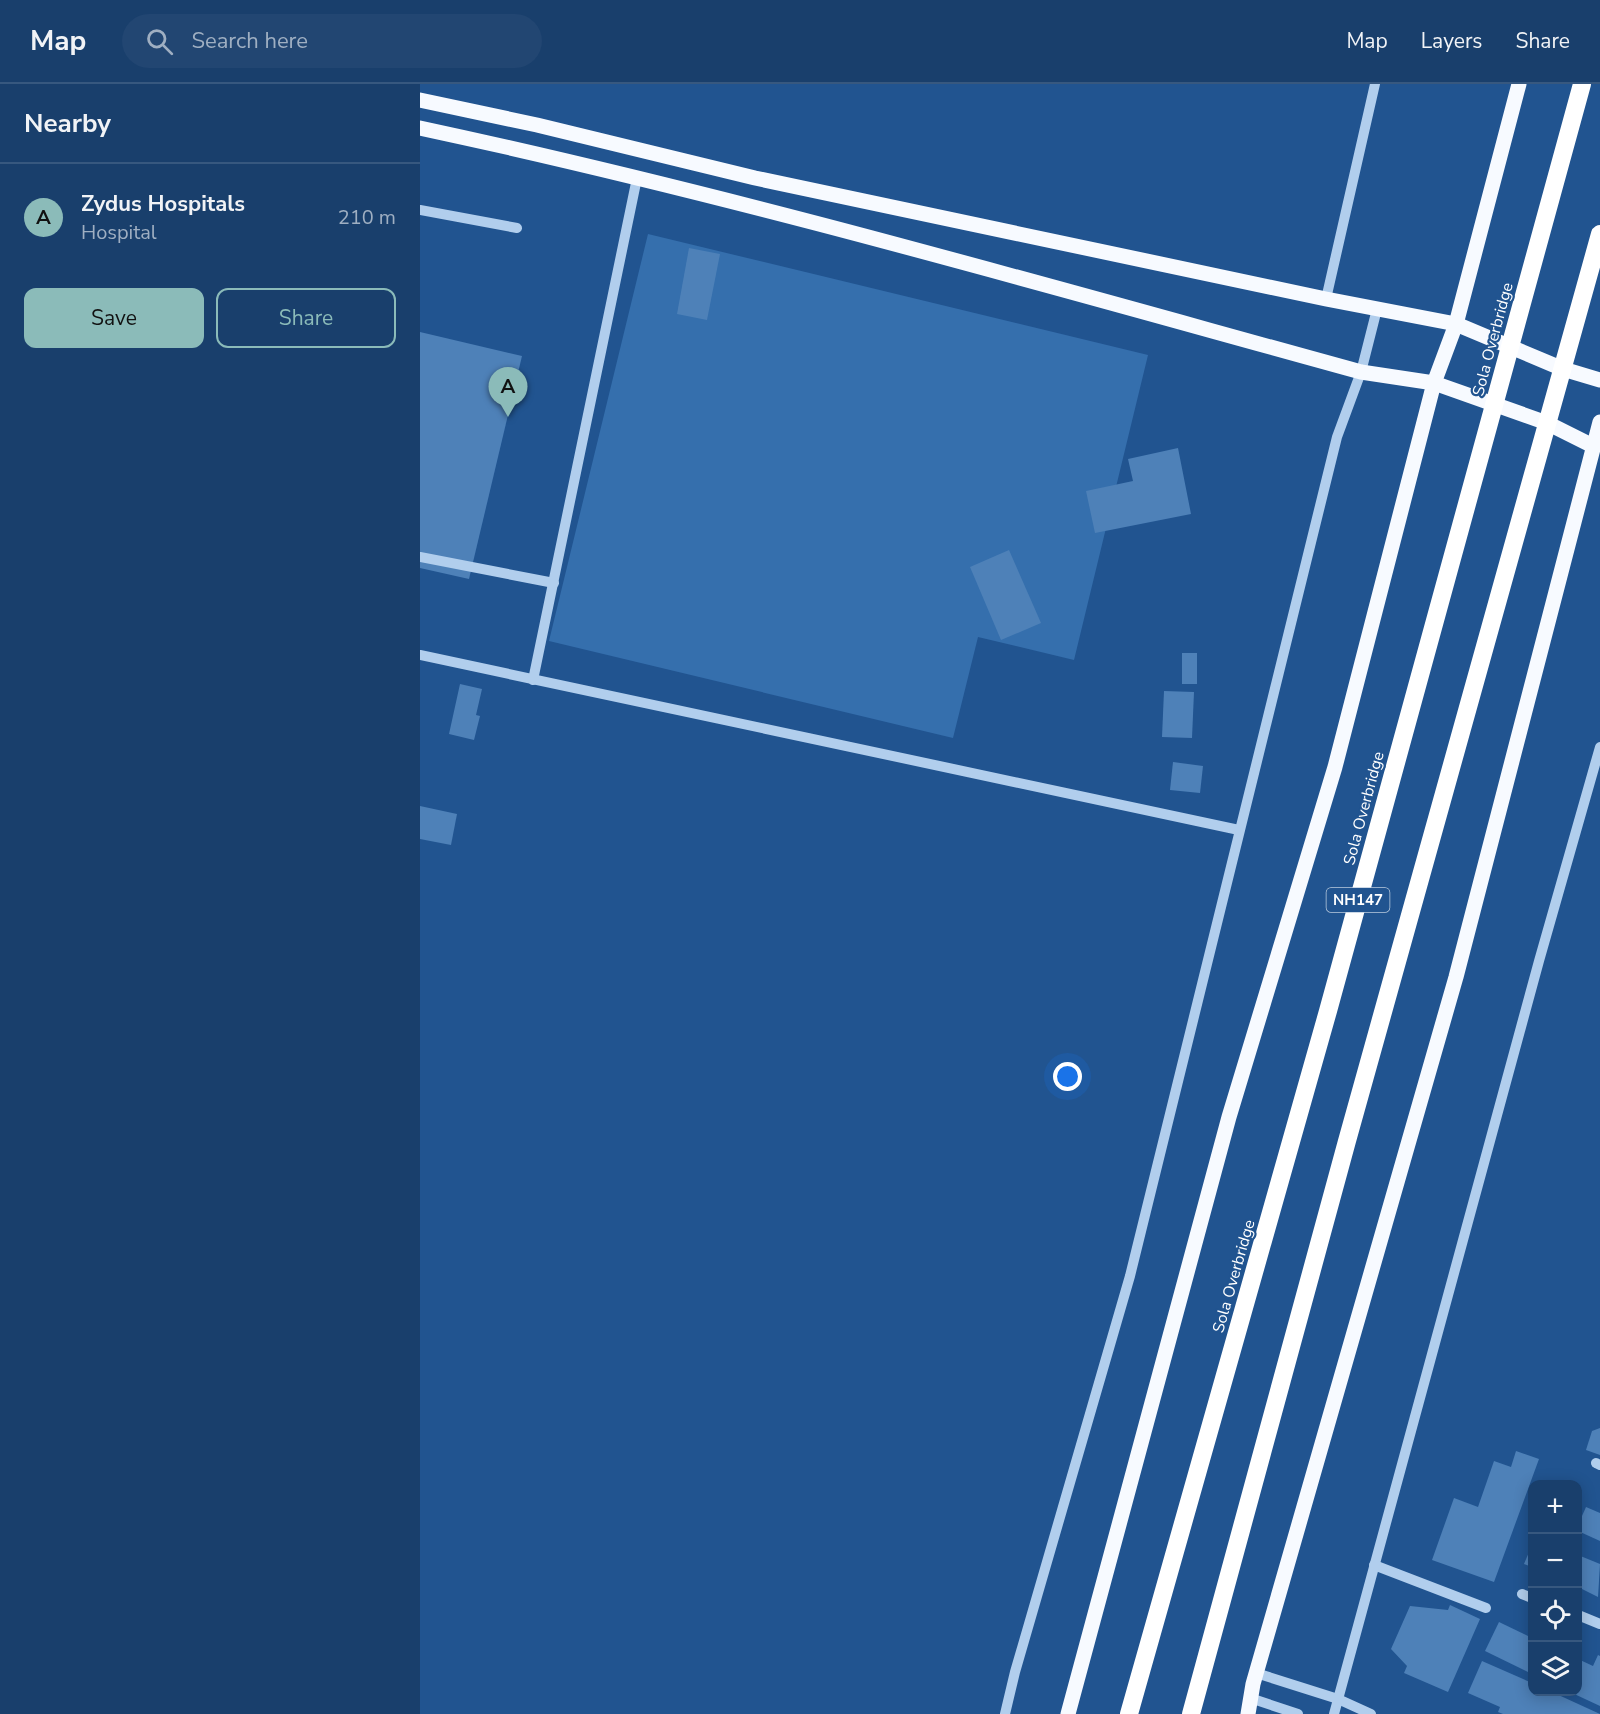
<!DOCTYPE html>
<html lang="en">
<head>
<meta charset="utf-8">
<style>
	:root { --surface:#193f6c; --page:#224672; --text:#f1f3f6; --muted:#9fafc2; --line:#37587f; --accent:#8bbbb9 }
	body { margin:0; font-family:"Nunito Sans",sans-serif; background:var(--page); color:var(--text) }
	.controls { position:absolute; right:18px; bottom:18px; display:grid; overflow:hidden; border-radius:12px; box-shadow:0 3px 15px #0003 }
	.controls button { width:54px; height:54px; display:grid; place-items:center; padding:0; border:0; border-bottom:2px solid var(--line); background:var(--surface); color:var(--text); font:30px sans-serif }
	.you { position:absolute; left:648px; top:993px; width:21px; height:21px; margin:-15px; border:4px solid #fff; border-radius:50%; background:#1a73e8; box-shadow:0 0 0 9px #1a73e833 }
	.badge { display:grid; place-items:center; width:39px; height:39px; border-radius:50%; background:var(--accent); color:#111; font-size:20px; font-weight:700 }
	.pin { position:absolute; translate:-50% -50px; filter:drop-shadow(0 2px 3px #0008) }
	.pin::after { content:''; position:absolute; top:32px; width:21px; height:18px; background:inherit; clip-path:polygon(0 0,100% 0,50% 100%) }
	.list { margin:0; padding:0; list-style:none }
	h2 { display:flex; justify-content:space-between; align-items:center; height:78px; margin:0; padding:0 24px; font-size:26px }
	h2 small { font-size:20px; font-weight:400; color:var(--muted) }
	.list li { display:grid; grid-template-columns:39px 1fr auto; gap:18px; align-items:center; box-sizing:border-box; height:108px; padding:0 24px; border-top:2px solid var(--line) }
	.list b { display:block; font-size:22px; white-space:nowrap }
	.list p { margin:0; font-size:20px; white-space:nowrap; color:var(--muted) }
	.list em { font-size:20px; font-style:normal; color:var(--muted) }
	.actions { display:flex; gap:12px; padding:18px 24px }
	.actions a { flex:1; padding:14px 0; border:2px solid var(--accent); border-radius:12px; text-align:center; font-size:21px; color:var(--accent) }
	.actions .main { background:var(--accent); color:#111 }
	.icon { flex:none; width:33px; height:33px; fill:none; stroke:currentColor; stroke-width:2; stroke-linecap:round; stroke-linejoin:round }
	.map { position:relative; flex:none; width:1180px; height:1630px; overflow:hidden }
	header { display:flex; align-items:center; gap:36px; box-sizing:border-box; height:84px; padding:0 30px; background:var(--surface); border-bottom:2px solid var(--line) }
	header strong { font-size:28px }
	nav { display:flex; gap:33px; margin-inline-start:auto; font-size:21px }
	.search { width:420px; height:54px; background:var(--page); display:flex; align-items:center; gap:15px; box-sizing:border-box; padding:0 21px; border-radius:33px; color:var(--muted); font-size:22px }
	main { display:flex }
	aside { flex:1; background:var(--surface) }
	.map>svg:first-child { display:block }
	.green { fill:#356fad }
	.building { fill:#4e81b8 }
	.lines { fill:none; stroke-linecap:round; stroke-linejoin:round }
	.minor { stroke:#b1ceed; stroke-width:10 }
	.major { stroke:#f7faff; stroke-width:15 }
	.highway-bridge { stroke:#fff; stroke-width:18 }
	.labels { text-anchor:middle; stroke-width:4.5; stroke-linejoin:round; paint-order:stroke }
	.shield { fill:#215490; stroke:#bcccde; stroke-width:1.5 }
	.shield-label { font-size:15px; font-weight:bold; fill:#fff }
	.street-label { font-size:16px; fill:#fff; stroke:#215490 }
</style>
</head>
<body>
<header>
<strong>Map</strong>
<div class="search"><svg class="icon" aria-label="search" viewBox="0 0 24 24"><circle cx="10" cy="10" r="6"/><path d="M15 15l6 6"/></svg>Search here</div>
<nav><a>Map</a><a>Layers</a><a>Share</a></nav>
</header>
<main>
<aside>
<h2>Nearby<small></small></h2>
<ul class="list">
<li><span class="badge">A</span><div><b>Zydus Hospitals</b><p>Hospital</p></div><em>210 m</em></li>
</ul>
<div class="actions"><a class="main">Save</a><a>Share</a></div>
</aside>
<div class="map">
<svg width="1180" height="1630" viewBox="0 0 1180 1630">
	<rect width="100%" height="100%" fill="#215490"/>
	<polygon class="green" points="228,150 728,271 654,576 558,553 533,654 129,557"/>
	<g class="building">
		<polygon points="269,164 300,170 287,236 257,230"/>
		<polygon points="0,248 102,272 49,495 0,484"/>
		<polygon points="758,364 771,430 675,449 666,407 713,397 708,375"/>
		<polygon points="589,466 621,539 581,556 550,483"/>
		<rect x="762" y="569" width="15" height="31"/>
		<polygon points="40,600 62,605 56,631 60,632 54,656 29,650"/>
		<polygon points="744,607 774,608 772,654 742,653"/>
		<polygon points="753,678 783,682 780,709 750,706"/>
		<polygon points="0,722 37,730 31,761 0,755"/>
		<polygon points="1180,1344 1180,1371 1166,1366 1172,1347"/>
		<polygon points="1096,1367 1119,1375 1074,1498 1012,1476 1034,1414 1058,1423 1074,1377 1091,1383"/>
		<polygon points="1166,1423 1180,1429 1180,1457 1158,1447 1158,1441"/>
		<polygon points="1112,1461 1112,1483 1104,1480"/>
		<polygon points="1158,1471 1180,1480 1178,1513 1158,1503"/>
		<polygon points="1030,1521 1060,1535 1028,1608 984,1589 987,1582 971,1565 990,1522 1028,1526"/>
		<polygon points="1079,1538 1112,1554 1112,1590 1065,1567"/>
		<polygon points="1178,1571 1180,1572 1180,1622 1150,1608 1158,1608 1158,1575 1173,1582"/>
		<polygon points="1062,1577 1112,1599 1112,1608 1132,1608 1180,1630 1083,1630 1078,1628 1080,1623 1048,1609"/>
	</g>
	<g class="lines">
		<g class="minor">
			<polyline points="0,126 97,144"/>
			<polyline points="906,215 955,0"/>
			<polyline points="0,473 134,499"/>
			<polyline points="0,571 819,746"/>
			<polyline points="113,596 217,94"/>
			<polyline points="1176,1379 1180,1381"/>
			<polyline points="954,1481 1066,1524"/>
			<polyline points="1102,1510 1112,1514"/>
			<polyline points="1158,1531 1180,1540"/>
			<polyline points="836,1589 918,1615 951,1630"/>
			<polyline points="830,1614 878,1630"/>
			<polyline points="585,1630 595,1588 710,1192 917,353 941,288 957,225"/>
			<polyline points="914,1630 1119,877 1180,663"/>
		</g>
		<g class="major">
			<polyline points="0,16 117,41 335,94 906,215 1036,240 1143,285 1180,296"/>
			<path d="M 0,44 C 317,112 628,202 941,288 L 1014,299 L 1127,339 L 1173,362"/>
			<polyline points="648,1630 809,1033 915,683 1014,299 1036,240 1099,0"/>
			<polyline points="828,1630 833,1600 1036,893 1180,338"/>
		</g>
		<g class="highway-bridge">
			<polyline points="709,1630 908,927 1162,0"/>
			<polyline points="771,1630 927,1057 1180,150"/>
		</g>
	</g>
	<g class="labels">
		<rect class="shield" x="906.5" y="804" width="63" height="24" rx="4.5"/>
		<g class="shield-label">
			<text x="938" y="821">NH147</text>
		</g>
		<g class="street-label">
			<text transform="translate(1072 255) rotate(-75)" y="6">Sola Overbridge</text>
			<text transform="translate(943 724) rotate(-75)" y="6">Sola Overbridge</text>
			<text transform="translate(813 1192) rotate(-74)" y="6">Sola Overbridge</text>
		</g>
	</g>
</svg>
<div class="controls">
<button>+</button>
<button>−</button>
<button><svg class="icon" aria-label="locate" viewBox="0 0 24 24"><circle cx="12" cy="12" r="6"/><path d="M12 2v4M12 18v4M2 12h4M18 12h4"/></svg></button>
<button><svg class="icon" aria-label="layers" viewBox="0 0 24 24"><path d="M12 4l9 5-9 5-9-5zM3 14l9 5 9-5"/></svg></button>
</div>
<div class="you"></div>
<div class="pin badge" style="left:88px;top:333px">A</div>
</div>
</main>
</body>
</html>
